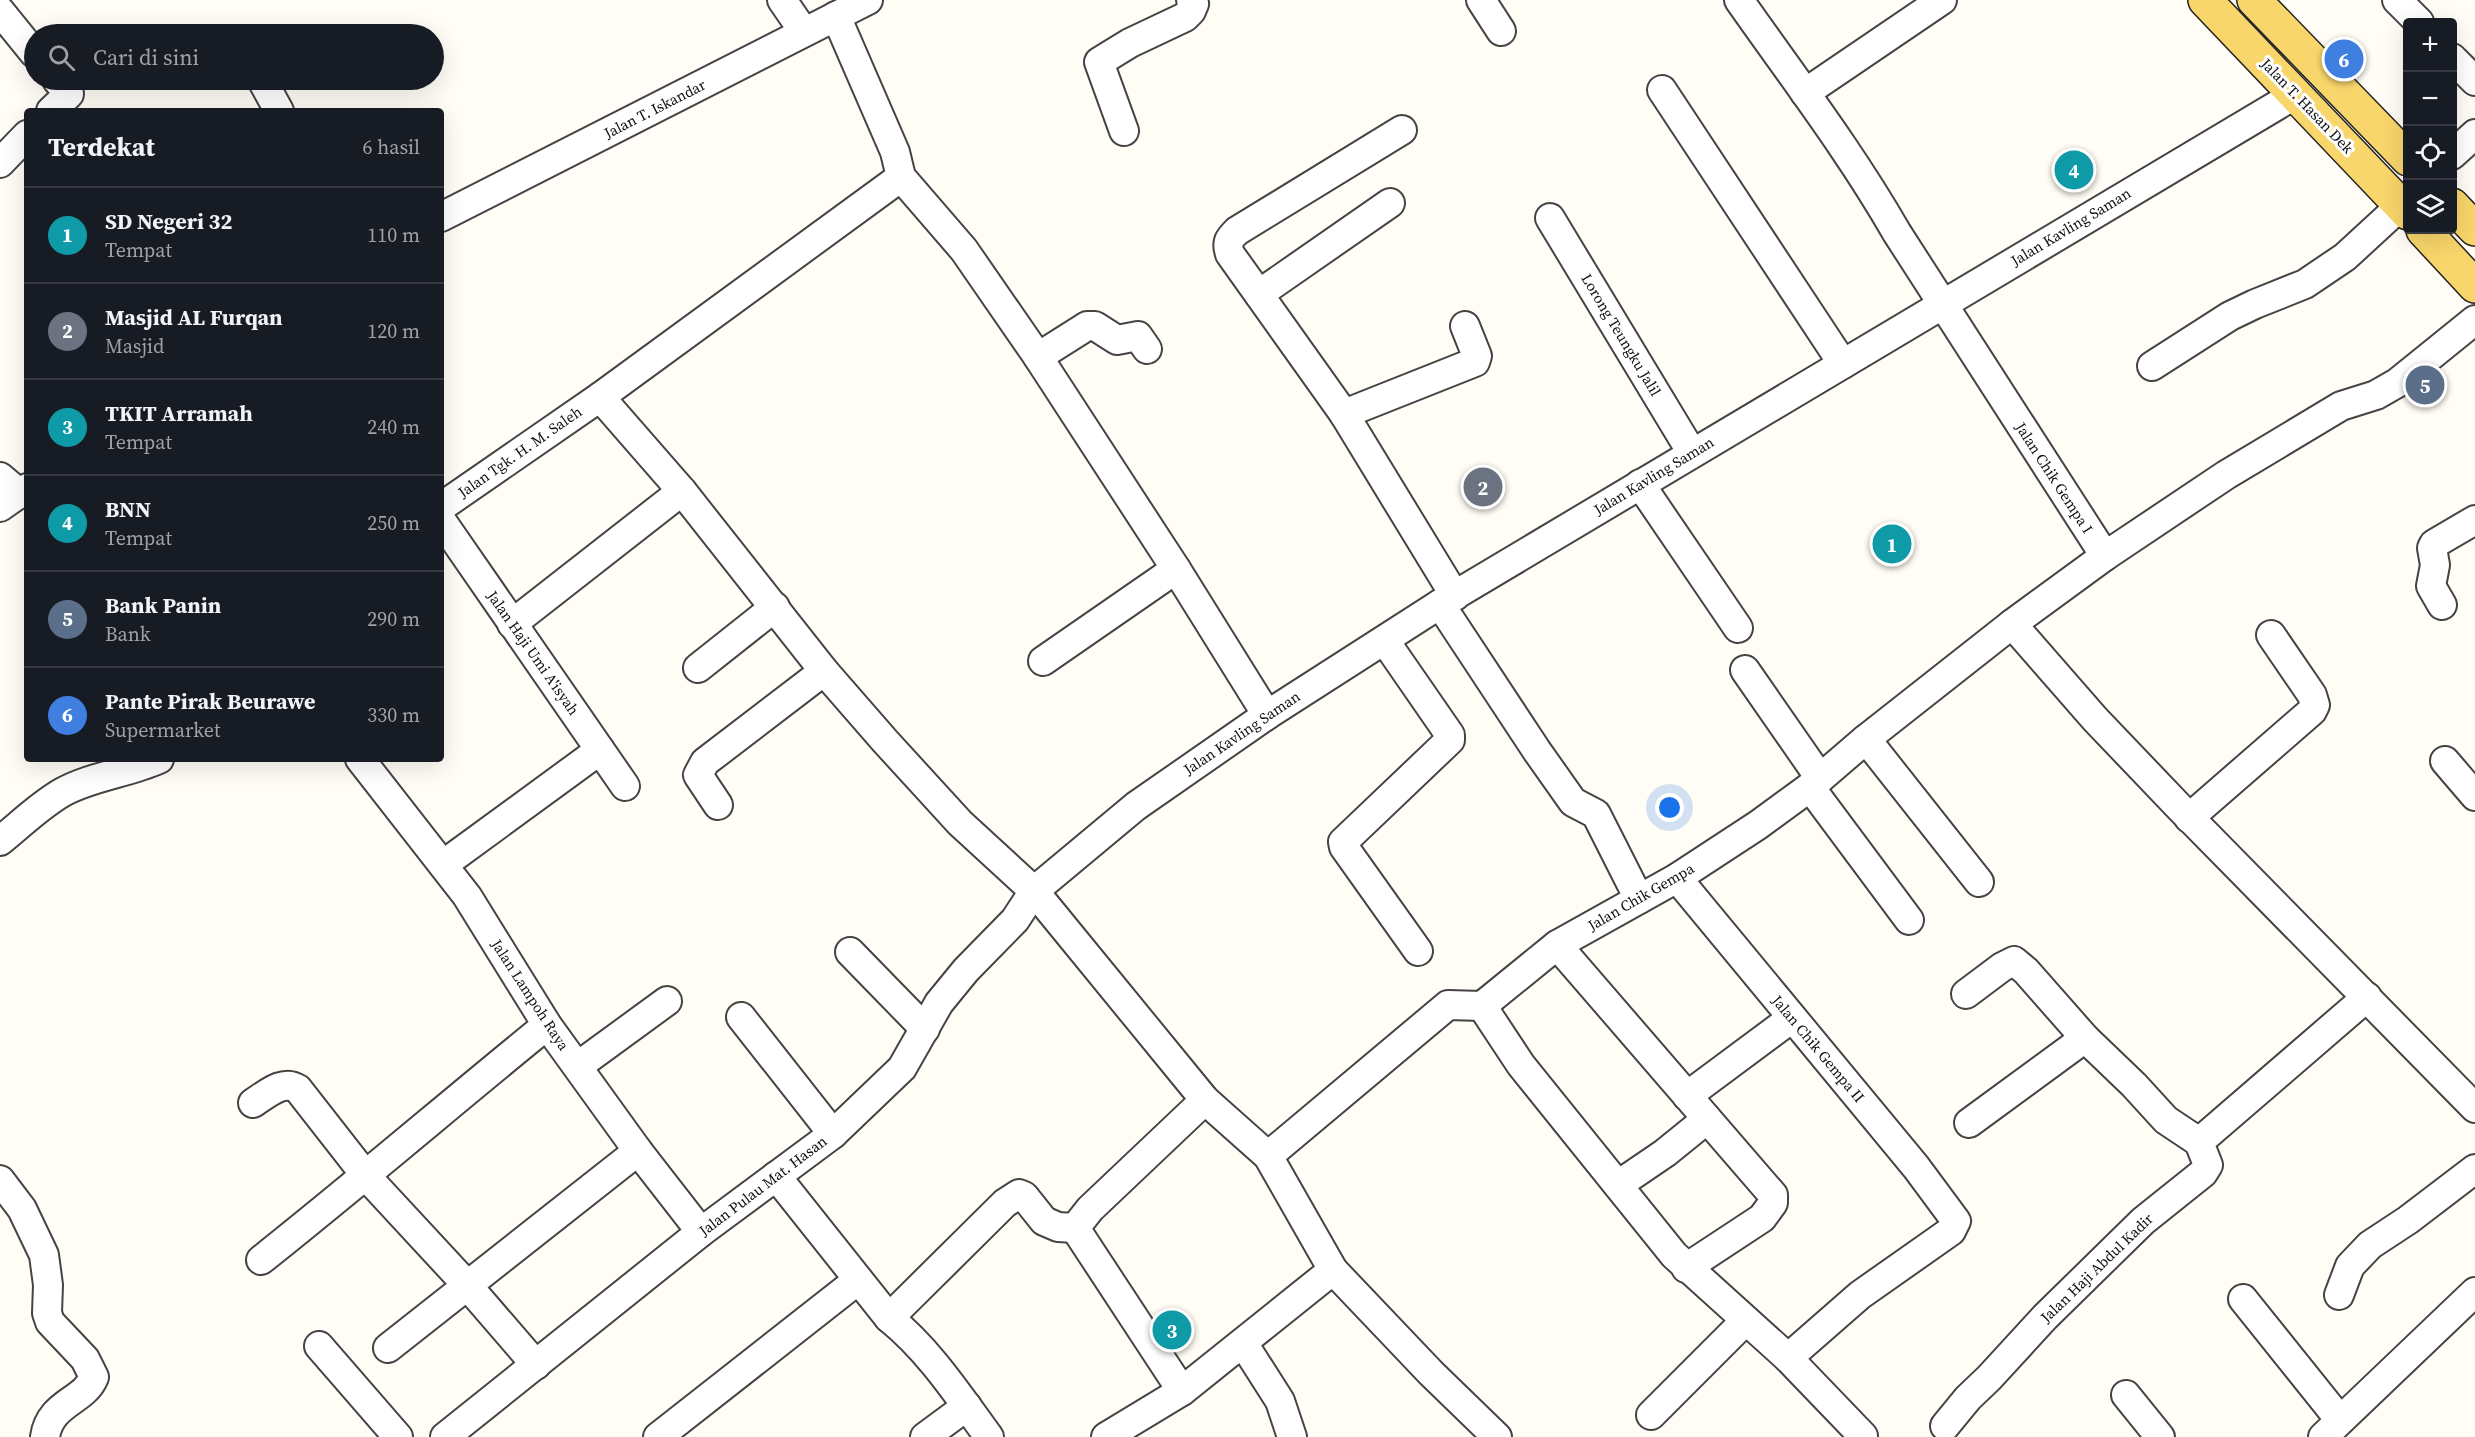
<!DOCTYPE html>
<html lang="id">
<head>
<meta charset="utf-8">
<style>
	:root { --surface:#171b24; --page:#242831; --text:#f1f3f6; --muted:#9ea1a6; --line:#363941; --accent:#c4262e }
	body { margin:0; font-family:"Source Serif 4",serif; background:var(--page); color:var(--text) }
	.controls { position:absolute; right:18px; top:18px; display:grid; overflow:hidden; border-radius:6px; box-shadow:0 6px 24px #0002 }
	.controls button { width:54px; height:54px; display:grid; place-items:center; padding:0; border:0; border-bottom:2px solid var(--line); background:var(--surface); color:var(--text); font:30px sans-serif }
	.you { position:absolute; left:1670px; top:808px; width:21px; height:21px; margin:-15px; border:4px solid #fff; border-radius:50%; background:#1a73e8; box-shadow:0 0 0 9px #1a73e833 }
	.badge { display:grid; place-items:center; width:39px; height:39px; border-radius:50%; background:var(--accent); color:#fff; font-size:20px; font-weight:700 }
	.pin { position:absolute; translate:-50% -50%; border:3px solid #fff; box-shadow:0 2px 6px #0006 }
	.list { margin:0; padding:0; list-style:none }
	h2 { display:flex; justify-content:space-between; align-items:center; height:78px; margin:0; padding:0 24px; font-size:26px }
	h2 small { font-size:20px; font-weight:400; color:var(--muted) }
	.list li { display:grid; grid-template-columns:39px 1fr auto; gap:18px; align-items:center; box-sizing:border-box; height:96px; padding:0 24px; border-top:2px solid var(--line) }
	.list b { display:block; font-size:22px; white-space:nowrap }
	.list p { margin:0; font-size:20px; white-space:nowrap; color:var(--muted) }
	.list em { font-size:20px; font-style:normal; color:var(--muted) }
	.icon { flex:none; width:33px; height:33px; fill:none; stroke:currentColor; stroke-width:2; stroke-linecap:round; stroke-linejoin:round }
	.map { position:relative; flex:none; width:2475px; height:1437px; overflow:hidden }
	.search { position:absolute; background:var(--surface); box-shadow:0 6px 24px #0002; left:24px; top:24px; width:420px; height:66px; display:flex; align-items:center; gap:15px; box-sizing:border-box; padding:0 21px; border-radius:33px; color:var(--muted); font-size:22px }
	.panel { position:absolute; background:var(--surface); box-shadow:0 6px 24px #0002; left:24px; top:108px; width:420px; height:654px; border-radius:6px }
	.map>svg:first-child { display:block }
	.lines { fill:none; stroke-linecap:round; stroke-linejoin:round }
	.minor-casing { stroke:#444; stroke-width:32 }
	.major-casing { stroke:#222; stroke-width:36 }
	.minor { stroke:#fff; stroke-width:28 }
	.major { stroke:#f9d66b; stroke-width:33 }
	.labels { text-anchor:middle; stroke-width:6; stroke-linejoin:round; paint-order:stroke }
	.street-label { font-size:15px; fill:#111; stroke:#fff }
</style>
</head>
<body>
<div class="map">
<svg width="2475" height="1437" viewBox="0 0 2475 1437">
	<rect width="100%" height="100%" fill="#fffdf5"/>
	<g class="lines">
		<g class="minor-casing">
			<g id="minor">
				<polyline points="782,0 804,32"/>
				<polyline points="1481,0 1501,31"/>
				<polyline points="2397,0 2419,22"/>
				<polyline points="0,11 34,53"/>
				<polyline points="836,16 895,152 901,177 964,250 1038,357 1176,569 1267,715"/>
				<polyline points="2452,58 2475,81"/>
				<polyline points="262,80 279,111"/>
				<polyline points="1662,90 1843,364"/>
				<polyline points="1805,93 1942,0"/>
				<polyline points="51,111 69,94 57,80"/>
				<path d="M 1402,130 L 1237,231 C 1229,239 1226,242 1230,254 L 1344,414 L 1455,596"/>
				<polyline points="1124,131 1099,62 1130,43 1185,17 1191,11 1194,4 1191,0"/>
				<polyline points="2452,155 2475,134"/>
				<polyline points="0,163 27,135"/>
				<polyline points="441,217 868,0"/>
				<polyline points="1550,218 1692,453"/>
				<polyline points="1259,294 1390,203"/>
				<polyline points="1038,357 1087,326 1095,326 1117,340 1138,336 1147,349"/>
				<polyline points="2152,366 2230,316 2255,304 2305,284 2345,257 2408,199"/>
				<polyline points="600,397 682,491 824,671 885,741 960,823 1034,891 1205,1100 1268,1156 1333,1270 1431,1373 1497,1437"/>
				<polyline points="1344,414 1475,362 1477,356 1465,326"/>
				<polyline points="0,477 20,494"/>
				<polyline points="1640,484 1738,628"/>
				<polyline points="0,507 27,488"/>
				<polyline points="441,507 600,397 901,177"/>
				<polyline points="441,520 625,786"/>
				<polyline points="2105,556 2226,475 2341,406 2376,395 2397,383 2475,320"/>
				<polyline points="1440,604 1537,751 1573,802 1596,814 1639,899"/>
				<polyline points="2442,605 2431,586 2435,565 2432,548 2434,544 2475,520"/>
				<polyline points="512,624 682,491"/>
				<polyline points="2012,624 2095,719 2181,809 2475,1108"/>
				<polyline points="1385,641 1450,735 1450,740 1343,842 1344,847 1418,951"/>
				<polyline points="1043,661 1176,569"/>
				<polyline points="698,668 775,607"/>
				<polyline points="1745,670 1820,778"/>
				<polyline points="1866,739 1979,882"/>
				<polyline points="360,759 467,896 547,1025 638,1151 701,1232"/>
				<polyline points="2445,761 2475,796"/>
				<polyline points="1810,787 1909,920"/>
				<polyline points="718,805 698,775 705,762 824,671"/>
				<polyline points="2189,818 2312,711 2315,705 2312,695 2271,635"/>
				<path d="M 0,841 C 20,825 40,805 63,792 C 92,776 128,773 159,759"/>
				<polyline points="455,856 600,750"/>
				<polyline points="1677,878 1916,1167 1956,1221 1951,1231 1860,1295 1788,1358"/>
				<polyline points="1557,945 1773,1195 1773,1203 1762,1218 1686,1268"/>
				<polyline points="850,952 925,1029"/>
				<polyline points="1966,994 2002,967 2014,961 2026,971 2085,1038 2134,1085 2166,1120 2199,1142"/>
				<polyline points="1482,1006 1521,1065 1674,1255 1788,1358 1863,1436"/>
				<polyline points="741,1017 833,1134"/>
				<polyline points="578,1066 667,1001"/>
				<polyline points="1687,1096 1792,1018"/>
				<path d="M 253,1103 C 267,1094 283,1079 298,1089 L 366,1176 L 467,1285 L 536,1365"/>
				<polyline points="1969,1123 2085,1038"/>
				<path d="M 1268,1156 L 1448,1005 L 1482,1006 L 1557,945 L 1677,878 L 1758,825 L 1810,787 L 1866,739 L 2012,624 L 2105,556 L 1897,233 C 1850,151 1793,77 1739,0"/>
				<path d="M 776,1176 L 889,1318 C 929,1350 959,1396 989,1437"/>
				<path d="M 0,1180 L 22,1209 L 44,1255 L 48,1285 L 47,1313 L 50,1322 L 85,1359 L 94,1377 C 84,1402 50,1402 45,1437"/>
				<polyline points="1618,1185 1665,1153 1707,1119"/>
				<path d="M 261,1260 C 358,1183 451,1103 547,1025"/>
				<polyline points="2339,1295 2350,1266 2370,1245 2408,1220 2475,1169"/>
				<polyline points="2243,1299 2340,1420"/>
				<polyline points="889,1318 1005,1203 1019,1194 1024,1196 1044,1221 1058,1227 1075,1228"/>
				<polyline points="1243,1343 1280,1401 1292,1437"/>
				<polyline points="319,1346 398,1437"/>
				<polyline points="388,1348 638,1151"/>
				<polyline points="1182,1391 1075,1228 1090,1209 1205,1100"/>
				<polyline points="2126,1395 2160,1437"/>
				<polyline points="1651,1415 1745,1321"/>
				<polyline points="1945,1426 1968,1398 1989,1378 2045,1317 2143,1221 2203,1173 2208,1165 2199,1142 2367,997"/>
				<polyline points="445,1437 701,1232 833,1134 902,1068 939,1003 966,970 1015,920 1034,891 1136,806 1267,715 1440,604 2296,94"/>
				<polyline points="658,1437 858,1280"/>
				<polyline points="925,1437 967,1406"/>
				<polyline points="1106,1437 1182,1391 1333,1270"/>
				<polyline points="2323,1437 2475,1292"/>
			</g>
		</g>
		<g class="major-casing">
			<g id="major">
				<polyline points="2205,0 2408,213"/>
				<polyline points="2254,0 2408,159"/>
				<polyline points="2452,205 2475,229"/>
				<polyline points="2423,230 2475,286"/>
			</g>
		</g>
		<use href="#minor" class="minor"/>
		<use href="#major" class="major"/>
	</g>
	<g class="labels">
		<g class="street-label">
			<text transform="translate(2307 106) rotate(46)" y="5">Jalan T. Hasan Dek</text>
			<text transform="translate(655 109) rotate(-27)" y="5">Jalan T. Iskandar</text>
			<text transform="translate(2071 227) rotate(-31)" y="5">Jalan Kavling Saman</text>
			<text transform="translate(1621 335) rotate(59)" y="5">Lorong Teungku Jalil</text>
			<text transform="translate(520 452) rotate(-35)" y="5">Jalan Tgk. H. M. Saleh</text>
			<text transform="translate(1654 476) rotate(-31)" y="5">Jalan Kavling Saman</text>
			<text transform="translate(2054 478) rotate(57)" y="5">Jalan Chik Gempa I</text>
			<text transform="translate(533 653) rotate(55)" y="5">Jalan Haji Umi A'isyah</text>
			<text transform="translate(1242 733) rotate(-34)" y="5">Jalan Kavling Saman</text>
			<text transform="translate(1641 897) rotate(-30)" y="5">Jalan Chik Gempa</text>
			<text transform="translate(530 995) rotate(57)" y="5">Jalan Lampoh Raya</text>
			<text transform="translate(1818 1049) rotate(50)" y="5">Jalan Chik Gempa II</text>
			<text transform="translate(763 1186) rotate(-37)" y="5">Jalan Pulau Mat. Hasan</text>
			<text transform="translate(2097 1268) rotate(-44)" y="5">Jalan Haji Abdul Kadir</text>
		</g>
	</g>
</svg>
<div class="controls">
<button>+</button>
<button>−</button>
<button><svg class="icon" aria-label="locate" viewBox="0 0 24 24"><circle cx="12" cy="12" r="6"/><path d="M12 2v4M12 18v4M2 12h4M18 12h4"/></svg></button>
<button><svg class="icon" aria-label="layers" viewBox="0 0 24 24"><path d="M12 4l9 5-9 5-9-5zM3 14l9 5 9-5"/></svg></button>
</div>
<div class="you"></div>
<div class="pin badge" style="left:1892px;top:544px;background:#0f9aa8">1</div>
<div class="pin badge" style="left:1483px;top:487px;background:#6b7280">2</div>
<div class="pin badge" style="left:1172px;top:1330px;background:#0f9aa8">3</div>
<div class="pin badge" style="left:2074px;top:170px;background:#0f9aa8">4</div>
<div class="pin badge" style="left:2425px;top:385px;background:#5c6f8a">5</div>
<div class="pin badge" style="left:2344px;top:59px;background:#3f7fe0">6</div>
<div class="search"><svg class="icon" aria-label="search" viewBox="0 0 24 24"><circle cx="10" cy="10" r="6"/><path d="M15 15l6 6"/></svg>Cari di sini</div>
<section class="panel">
<h2>Terdekat<small>6 hasil</small></h2>
<ul class="list">
<li><span class="badge" style="background:#0f9aa8">1</span><div><b>SD Negeri 32</b><p>Tempat</p></div><em>110 m</em></li>
<li><span class="badge" style="background:#6b7280">2</span><div><b>Masjid AL Furqan</b><p>Masjid</p></div><em>120 m</em></li>
<li><span class="badge" style="background:#0f9aa8">3</span><div><b>TKIT Arramah</b><p>Tempat</p></div><em>240 m</em></li>
<li><span class="badge" style="background:#0f9aa8">4</span><div><b>BNN</b><p>Tempat</p></div><em>250 m</em></li>
<li><span class="badge" style="background:#5c6f8a">5</span><div><b>Bank Panin</b><p>Bank</p></div><em>290 m</em></li>
<li><span class="badge" style="background:#3f7fe0">6</span><div><b>Pante Pirak Beurawe</b><p>Supermarket</p></div><em>330 m</em></li>
</ul>
</section>
</div>
</body>
</html>
